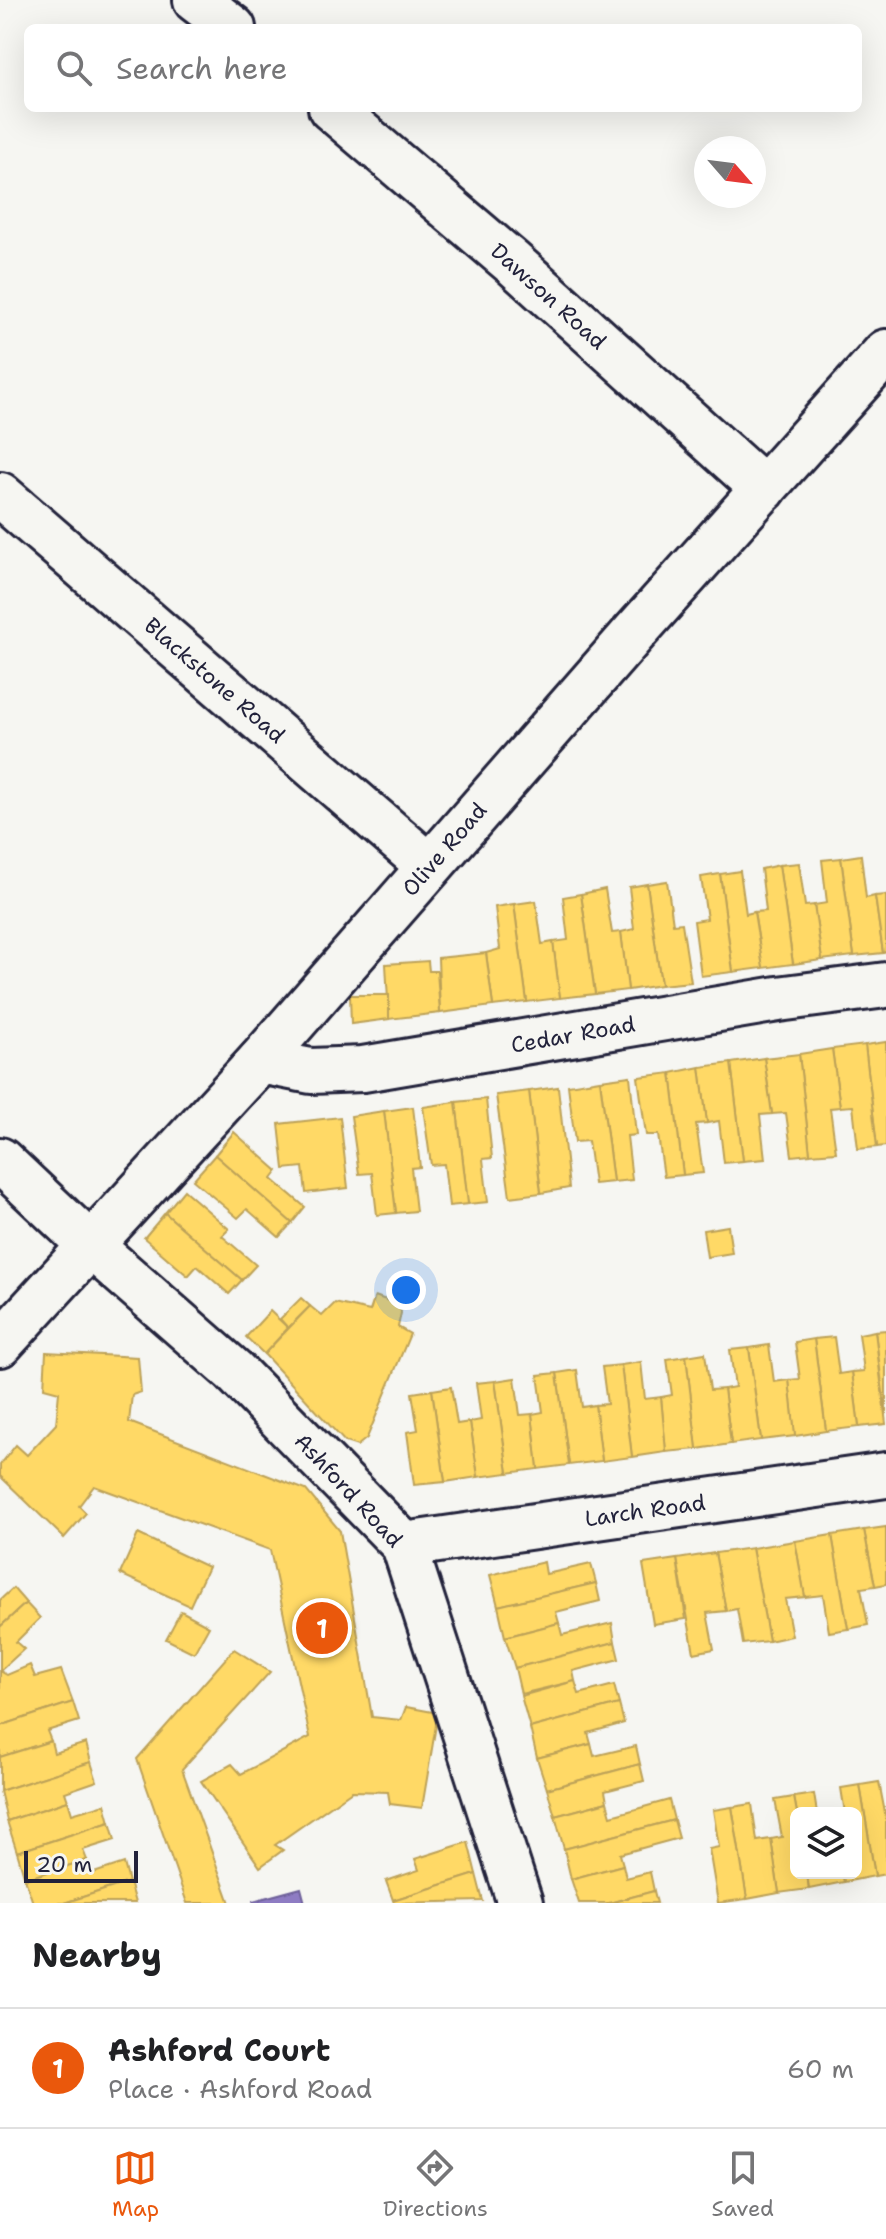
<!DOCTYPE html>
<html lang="en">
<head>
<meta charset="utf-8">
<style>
	:root { --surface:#fff; --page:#f2f2f2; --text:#202124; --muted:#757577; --line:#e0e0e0; --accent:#ea580c }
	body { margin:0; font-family:"Shantell Sans",sans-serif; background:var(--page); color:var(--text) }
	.controls { position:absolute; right:24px; bottom:24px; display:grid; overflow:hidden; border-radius:12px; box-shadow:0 8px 32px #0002 }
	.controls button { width:72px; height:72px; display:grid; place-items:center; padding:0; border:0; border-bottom:2px solid var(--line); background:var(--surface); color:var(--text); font:40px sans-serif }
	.compass { position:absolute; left:694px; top:136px; width:72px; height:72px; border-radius:50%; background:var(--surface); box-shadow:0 8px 32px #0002; rotate:118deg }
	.scale { position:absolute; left:24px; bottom:20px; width:114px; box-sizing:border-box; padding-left:8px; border:4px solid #22223b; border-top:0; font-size:22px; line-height:28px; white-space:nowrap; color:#22223b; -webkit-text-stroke:6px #f6f6f2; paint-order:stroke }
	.you { position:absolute; left:406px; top:1290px; width:28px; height:28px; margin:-20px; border:6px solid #fff; border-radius:50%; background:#1a73e8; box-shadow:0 0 0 12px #1a73e833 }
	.badge { display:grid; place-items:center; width:52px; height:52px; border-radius:50%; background:var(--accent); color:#fff; font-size:26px; font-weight:700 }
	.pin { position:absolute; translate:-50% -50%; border:4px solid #fff; box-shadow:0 2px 8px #0006 }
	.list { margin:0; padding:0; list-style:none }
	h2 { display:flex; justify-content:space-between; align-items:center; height:104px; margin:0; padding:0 32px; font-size:34px }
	h2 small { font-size:26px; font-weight:400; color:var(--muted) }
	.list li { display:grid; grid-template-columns:52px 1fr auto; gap:24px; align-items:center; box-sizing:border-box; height:120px; padding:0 32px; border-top:2px solid var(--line) }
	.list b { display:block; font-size:30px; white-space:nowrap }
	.list p { margin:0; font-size:26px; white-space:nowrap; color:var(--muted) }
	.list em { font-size:26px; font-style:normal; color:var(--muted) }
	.icon { flex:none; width:44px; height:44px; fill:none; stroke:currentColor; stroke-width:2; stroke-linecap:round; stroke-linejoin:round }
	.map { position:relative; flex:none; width:886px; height:1903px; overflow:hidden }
	.search { position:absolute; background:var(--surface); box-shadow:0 8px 32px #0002; left:24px; right:24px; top:24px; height:88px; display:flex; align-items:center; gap:20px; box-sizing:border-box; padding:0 28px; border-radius:12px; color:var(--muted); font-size:30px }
	.sheet { height:224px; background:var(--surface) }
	nav { display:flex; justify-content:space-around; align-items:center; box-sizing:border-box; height:112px; border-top:2px solid var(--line); background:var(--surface); font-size:22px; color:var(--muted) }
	nav a { display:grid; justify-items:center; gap:4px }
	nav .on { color:var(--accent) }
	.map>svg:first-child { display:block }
	.homes { fill:#ffd966; stroke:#bda259; stroke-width:2 }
	.offices { fill:#8e7cc3; stroke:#6e619a; stroke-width:2 }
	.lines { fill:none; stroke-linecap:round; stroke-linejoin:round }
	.minor-casing { stroke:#22223b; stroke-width:50 }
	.minor { stroke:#f6f6f2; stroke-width:44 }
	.labels { text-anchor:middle; stroke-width:8; stroke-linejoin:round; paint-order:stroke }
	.street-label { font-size:22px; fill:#22223b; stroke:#f6f6f2 }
</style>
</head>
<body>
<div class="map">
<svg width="886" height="1903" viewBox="0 0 886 1903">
	<rect width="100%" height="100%" fill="#f6f6f2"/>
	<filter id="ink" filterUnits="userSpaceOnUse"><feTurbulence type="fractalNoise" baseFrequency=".0125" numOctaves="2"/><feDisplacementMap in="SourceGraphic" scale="16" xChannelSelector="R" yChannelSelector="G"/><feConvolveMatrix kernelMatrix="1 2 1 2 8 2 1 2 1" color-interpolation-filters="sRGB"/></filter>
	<g filter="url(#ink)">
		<g class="homes">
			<polygon points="861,855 866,898 875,896 883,953 854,956 841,858"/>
			<polygon points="841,858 854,956 822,960 814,905 827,903 822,860"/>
			<polygon points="799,863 805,906 814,905 822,960 793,964 779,865"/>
			<polygon points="779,865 793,964 763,968 754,912 766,911 761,869"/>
			<polygon points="740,871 746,914 754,912 763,968 733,972 720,874"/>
			<polygon points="720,874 733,972 701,976 694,921 707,919 701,877"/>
			<polygon points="667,881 673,924 682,923 691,982 661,985 647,884"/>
			<polygon points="647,884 661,985 628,990 621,932 634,929 629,887"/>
			<polygon points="605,889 612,933 621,932 628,990 595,994 581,894"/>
			<polygon points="581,894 595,994 560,998 553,942 568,940 563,897"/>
			<polygon points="886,895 886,952 883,953 875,896"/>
			<polygon points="536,901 542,944 553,942 560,998 527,1002 514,904"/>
			<polygon points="514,904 527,1002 493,1006 486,953 500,949 495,907"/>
			<polygon points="486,953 493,1006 440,1013 438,958"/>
			<polygon points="428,961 429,971 437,971 440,1013 389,1019 386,964"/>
			<polygon points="350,995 389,995 389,1019 351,1024"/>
			<polygon points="886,1042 886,1146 877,1147 865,1045"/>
			<polygon points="865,1045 877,1147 858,1149 853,1106 840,1107 832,1049"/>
			<polygon points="832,1049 840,1107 830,1108 836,1152 810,1154 799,1054"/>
			<polygon points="799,1054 810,1154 792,1156 786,1113 772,1114 764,1058"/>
			<polygon points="764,1058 772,1114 760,1115 765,1159 743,1161 731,1063"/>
			<polygon points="731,1063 743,1161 724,1163 719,1121 707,1123 700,1067"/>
			<polygon points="700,1067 707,1123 696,1124 703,1173 683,1175 671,1073"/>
			<polygon points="671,1073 683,1175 664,1177 658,1135 646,1135 638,1077"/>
			<polygon points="630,1076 636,1135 627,1136 632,1180 613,1182 600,1080"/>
			<polygon points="600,1080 613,1182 594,1184 588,1141 575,1142 568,1085"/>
			<polygon points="558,1087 569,1188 541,1193 529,1091"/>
			<polygon points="529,1091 541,1193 510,1197 496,1095"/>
			<polygon points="486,1099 492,1158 483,1159 488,1202 468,1204 456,1102"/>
			<polygon points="456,1102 468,1204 449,1206 444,1164 431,1165 423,1107"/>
			<polygon points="413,1107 420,1167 411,1168 416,1211 396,1213 384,1111"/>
			<polygon points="384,1111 396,1213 377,1215 372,1173 359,1174 351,1116"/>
			<polygon points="340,1117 348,1188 306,1193 303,1167 284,1169 279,1124"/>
			<polygon points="234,1132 278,1171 272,1179 305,1207 292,1223 215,1155"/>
			<polygon points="215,1155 292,1223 279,1237 247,1209 238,1218 193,1180"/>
			<polygon points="184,1190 229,1229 222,1236 256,1265 242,1280 165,1213"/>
			<polygon points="165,1213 242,1280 229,1294 197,1266 188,1276 144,1238"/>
			<polygon points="728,1226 732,1253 707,1257 703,1230"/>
			<polygon points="375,1296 400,1305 401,1313 398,1327 410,1334 367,1438 357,1446 345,1442 264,1354 310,1306 322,1316 335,1303 370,1311"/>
			<polygon points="301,1298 310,1306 288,1328 280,1319"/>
			<polygon points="270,1311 288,1328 264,1354 246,1337"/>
			<polygon points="886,1330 886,1415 875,1331"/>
			<polygon points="875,1331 886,1424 859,1427 852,1372 864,1371 859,1334"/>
			<polygon points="834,1337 839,1374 852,1372 859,1427 826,1431 814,1339"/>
			<polygon points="814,1339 826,1431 795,1436 789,1380 800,1379 795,1342"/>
			<polygon points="769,1345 774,1382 789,1380 795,1436 761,1440 749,1348"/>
			<polygon points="749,1348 761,1440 731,1444 724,1389 735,1387 730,1350"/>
			<polygon points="46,1352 138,1357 141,1392 132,1395 129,1422 306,1490 340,1531 372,1717 401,1720 406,1707 438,1713 422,1808 390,1804 388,1792 352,1791 275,1845 283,1850 260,1867 201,1781 232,1764 241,1774 310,1737 270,1550 94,1486 79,1506 86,1513 64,1538 0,1476 0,1465 16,1445 27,1455 56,1424 59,1392 44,1388"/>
			<polygon points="705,1353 710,1390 724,1389 731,1444 697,1449 686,1356"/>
			<polygon points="686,1356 697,1449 666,1452 661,1397 672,1395 667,1359"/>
			<polygon points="641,1362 645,1399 661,1397 666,1452 632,1457 621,1365"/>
			<polygon points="621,1365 632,1457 602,1461 595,1405 607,1404 602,1367"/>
			<polygon points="577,1370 582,1407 595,1405 602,1461 569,1465 557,1373"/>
			<polygon points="557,1373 569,1465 538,1469 532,1414 543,1412 538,1375"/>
			<polygon points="515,1378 520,1415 532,1414 538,1469 508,1473 495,1381"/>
			<polygon points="495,1381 508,1473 478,1477 470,1422 481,1420 476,1383"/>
			<polygon points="451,1387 457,1424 470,1422 478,1477 445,1482 432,1390"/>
			<polygon points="432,1390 445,1482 414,1485 407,1432 418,1430 412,1393"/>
			<polygon points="886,1527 886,1584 875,1586 864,1530"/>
			<polygon points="864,1530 875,1586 861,1588 868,1625 848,1629 832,1535"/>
			<polygon points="138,1534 208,1567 190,1606 120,1574"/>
			<polygon points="832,1535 848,1629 829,1632 823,1595 805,1597 795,1541"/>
			<polygon points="795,1541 805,1597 785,1599 792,1636 769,1641 752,1548"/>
			<polygon points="752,1548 769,1641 743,1644 737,1609 726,1611 715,1553"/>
			<polygon points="715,1553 726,1611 707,1613 714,1649 694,1653 677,1559"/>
			<polygon points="677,1559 686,1619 653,1624 643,1564"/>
			<polygon points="544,1562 546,1574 591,1564 596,1583 498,1606 490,1575"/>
			<polygon points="596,1583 600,1601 556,1612 559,1623 505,1637 498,1606"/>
			<polygon points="13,1588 26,1603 0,1627 0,1600"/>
			<polygon points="26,1603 40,1618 16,1642 24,1649 0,1671 0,1627"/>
			<polygon points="181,1611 209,1626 194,1653 166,1639"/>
			<polygon points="559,1623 562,1635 612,1623 615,1642 515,1668 505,1637"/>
			<polygon points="615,1642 619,1659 573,1671 575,1681 521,1694 515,1668"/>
			<polygon points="234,1649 270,1672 182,1769 230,1903 187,1903 137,1759"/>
			<polygon points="30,1665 35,1677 61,1670 73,1702 0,1726 0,1671 7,1675"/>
			<polygon points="575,1681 579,1694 614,1685 619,1704 530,1728 521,1696"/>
			<polygon points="73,1702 79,1721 47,1731 51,1741 0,1757 0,1726"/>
			<polygon points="619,1704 624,1723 588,1733 591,1744 537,1758 530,1728"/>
			<polygon points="51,1741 54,1753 86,1743 91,1762 0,1791 0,1757"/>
			<polygon points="591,1744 594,1756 636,1746 640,1764 547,1789 537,1758"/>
			<polygon points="91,1762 97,1781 65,1792 68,1801 7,1821 0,1791"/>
			<polygon points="640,1764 644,1781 605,1791 607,1802 555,1816 547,1789"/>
			<polygon points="879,1782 886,1818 886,1874 875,1876 860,1785"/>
			<polygon points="860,1785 875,1876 844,1882 842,1873 856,1873 856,1813 845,1813 841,1788"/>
			<polygon points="814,1794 817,1813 797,1813 794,1797"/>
			<polygon points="794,1797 797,1813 796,1873 807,1873 809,1889 779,1893 771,1839 782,1837 775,1800"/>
			<polygon points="669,1800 674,1820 564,1849 555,1816 607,1802 611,1816"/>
			<polygon points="68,1801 72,1814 105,1804 110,1822 17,1852 7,1821"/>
			<polygon points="752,1804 757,1841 771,1839 779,1893 747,1899 732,1807"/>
			<polygon points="732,1807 747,1899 718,1903 709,1849 719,1847 713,1810"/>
			<polygon points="674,1820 679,1838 620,1854 623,1865 571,1879 564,1849"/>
			<polygon points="110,1822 115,1840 83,1850 87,1860 25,1879 17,1852"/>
			<polygon points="468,1842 476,1874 393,1900 386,1881 419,1870 415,1859"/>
			<polygon points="87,1860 91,1874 124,1863 129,1882 64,1903 33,1903 25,1879"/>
			<polygon points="623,1865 626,1878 650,1872 654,1891 609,1903 579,1903 571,1879"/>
			<polygon points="807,1873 842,1873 844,1882 809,1889"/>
			<polygon points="476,1874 483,1901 394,1903 393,1900"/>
			<polygon points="129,1882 135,1903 64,1903"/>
			<polygon points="654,1891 657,1903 609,1903"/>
		</g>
		<polygon class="offices" points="301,1888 305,1903 254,1903 253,1901"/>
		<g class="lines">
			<g class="minor-casing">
				<g id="minor">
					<polyline points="196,0 233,28"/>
					<polyline points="331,108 513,263 764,489"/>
					<polyline points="0,495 429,866"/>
					<polyline points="260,1061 311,1071 363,1069 778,999 886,985"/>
					<polyline points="0,1160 90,1245 234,1371 404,1545 520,1903"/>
					<polyline points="0,1344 260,1061 635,632 886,352"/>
					<polyline points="404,1545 886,1475"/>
				</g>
			</g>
			<use href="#minor" class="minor"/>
		</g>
	</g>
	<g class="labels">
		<g class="street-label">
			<text transform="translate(549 296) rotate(42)" y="8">Dawson Road</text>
			<text transform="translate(215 680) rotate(41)" y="8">Blackstone Road</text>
			<text transform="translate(444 849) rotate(-49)" y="8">Olive Road</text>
			<text transform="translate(573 1034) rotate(-10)" y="8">Cedar Road</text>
			<text transform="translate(349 1490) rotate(47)" y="8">Ashford Road</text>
			<text transform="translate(645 1510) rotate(-8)" y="8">Larch Road</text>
		</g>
	</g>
</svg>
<div class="controls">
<button><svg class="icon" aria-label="layers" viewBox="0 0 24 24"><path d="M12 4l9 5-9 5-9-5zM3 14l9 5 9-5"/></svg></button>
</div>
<svg class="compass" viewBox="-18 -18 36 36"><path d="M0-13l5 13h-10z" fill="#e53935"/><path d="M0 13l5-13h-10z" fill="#757577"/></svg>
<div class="scale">20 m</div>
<div class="you"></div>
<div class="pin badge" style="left:322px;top:1628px">1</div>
<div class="search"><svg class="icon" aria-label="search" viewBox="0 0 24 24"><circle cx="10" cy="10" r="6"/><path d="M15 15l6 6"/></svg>Search here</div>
</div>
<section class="sheet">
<h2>Nearby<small></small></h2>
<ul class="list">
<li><span class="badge">1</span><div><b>Ashford Court</b><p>Place · Ashford Road</p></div><em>60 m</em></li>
</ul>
</section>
<nav>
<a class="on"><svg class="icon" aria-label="map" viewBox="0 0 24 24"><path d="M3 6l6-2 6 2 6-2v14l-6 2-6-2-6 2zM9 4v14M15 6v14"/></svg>Map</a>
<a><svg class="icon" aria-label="directions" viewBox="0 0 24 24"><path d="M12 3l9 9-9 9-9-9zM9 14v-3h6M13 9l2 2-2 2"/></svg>Directions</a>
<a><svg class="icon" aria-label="saved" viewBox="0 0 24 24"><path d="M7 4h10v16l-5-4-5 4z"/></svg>Saved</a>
</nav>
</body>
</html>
